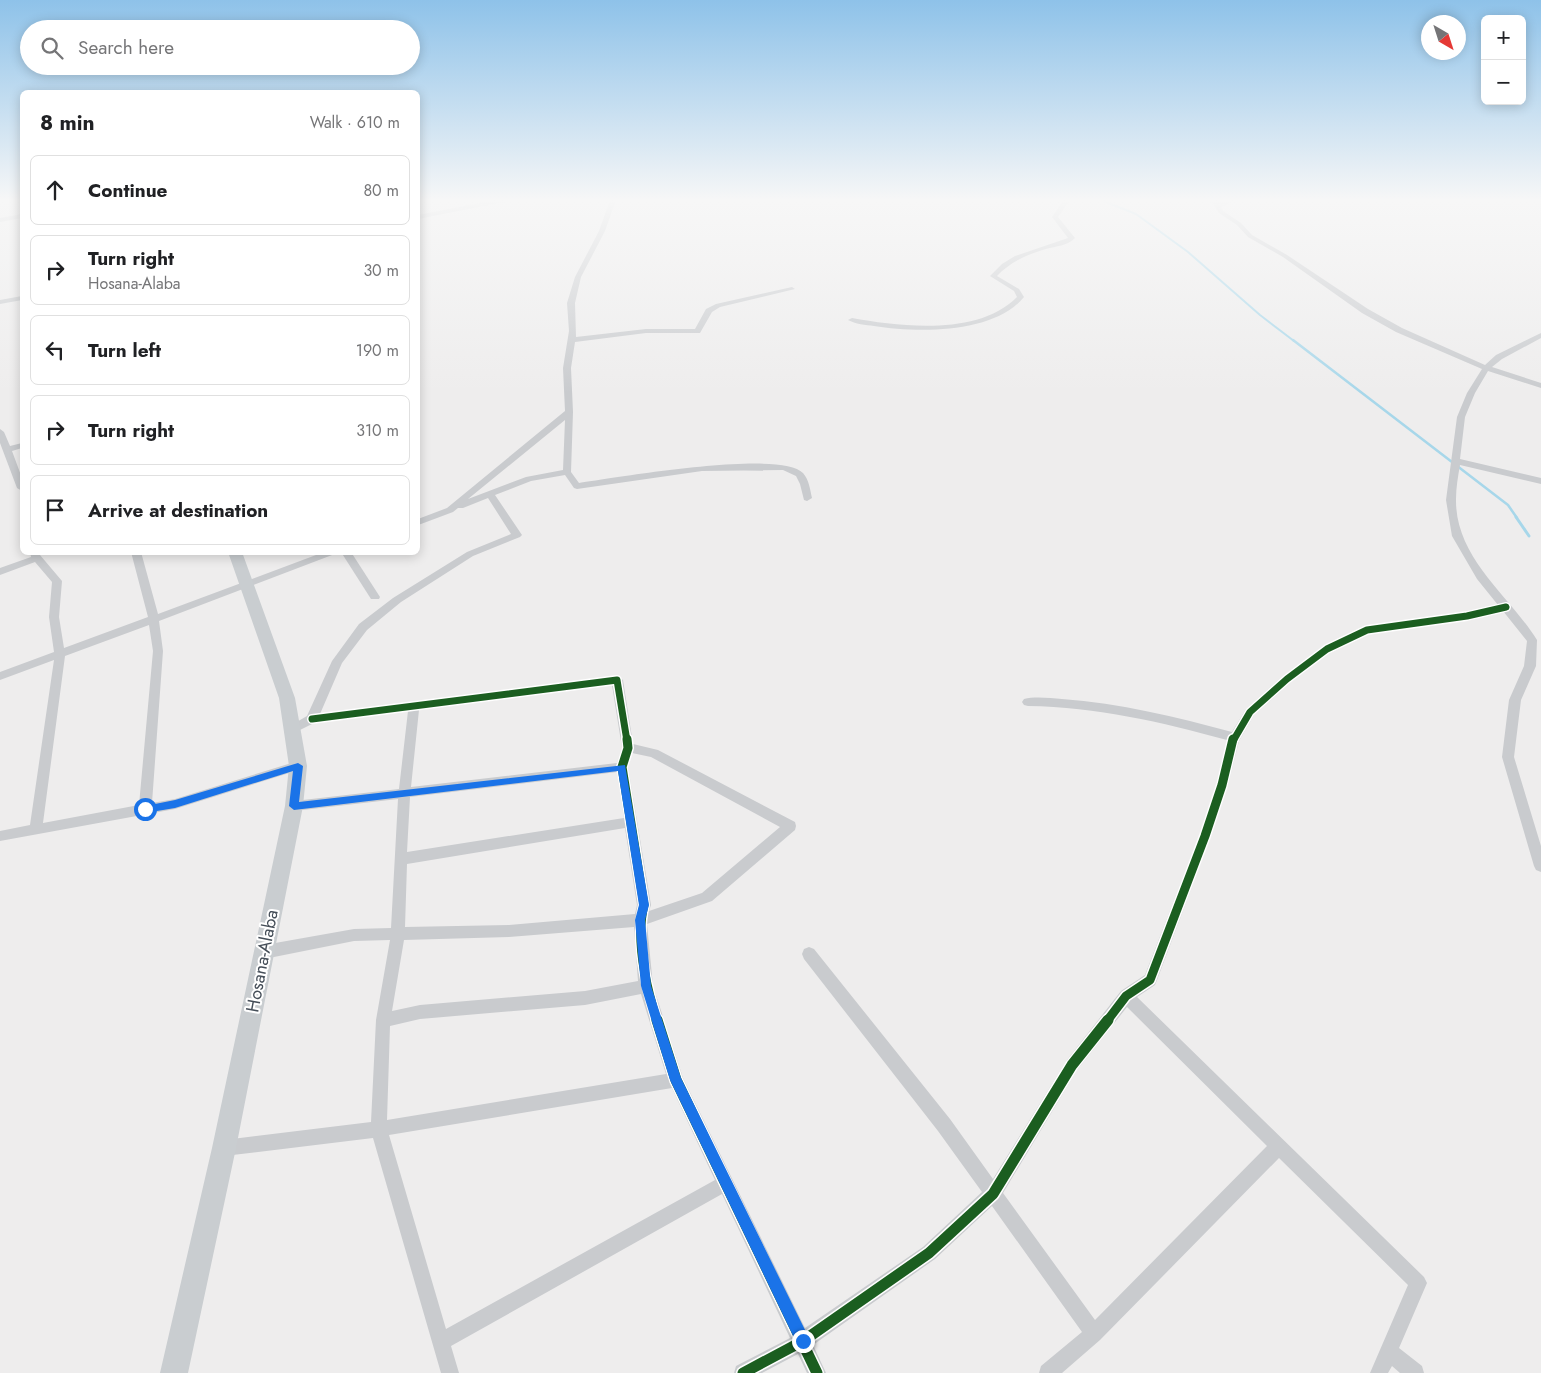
<!DOCTYPE html>
<html lang="en">
<head>
<meta charset="utf-8">
<style>
	:root { --surface:#fff; --page:#f2f2f2; --text:#202124; --muted:#757577; --line:#e0e0e0 }
	body { margin:0; font-family:Jost,sans-serif; background:var(--page); color:var(--text) }
	.controls { position:absolute; right:15px; top:15px; display:grid; overflow:hidden; border-radius:8px; box-shadow:0 2px 12px #0003 }
	.controls button { width:45px; height:45px; display:grid; place-items:center; padding:0; border:0; border-bottom:1px solid var(--line); background:var(--surface); color:var(--text); font:25px sans-serif }
	.compass { position:absolute; left:1421px; top:15px; width:45px; height:45px; border-radius:50%; background:var(--surface); box-shadow:0 2px 12px #0003; rotate:141deg }
	.stop { position:absolute; width:15px; height:15px; margin:-11px; border:4px solid #1a73e8; border-radius:50%; background:#fff }
	.stop.end { background:#1a73e8; border-color:#fff; box-shadow:0 1px 5px #0008 }
	.list { margin:0; padding:0; list-style:none }
	h2 { display:flex; justify-content:space-between; align-items:center; height:65px; margin:0; padding:0 20px; font-size:21px }
	h2 small { font-size:16px; font-weight:400; color:var(--muted) }
	.list li { display:grid; grid-template-columns:32px 1fr auto; gap:15px; align-items:center; box-sizing:border-box; height:70px; margin:0 10px 10px; padding:0 10px; border:1px solid var(--line); border-radius:8px }
	.list b { display:block; font-size:19px; white-space:nowrap }
	.list p { margin:0; font-size:16px; white-space:nowrap; color:var(--muted) }
	.list em { font-size:16px; font-style:normal; color:var(--muted) }
	.icon { flex:none; width:28px; height:28px; fill:none; stroke:currentColor; stroke-width:2; stroke-linecap:round; stroke-linejoin:round }
	.map { position:relative; flex:none; width:1541px; height:1373px; overflow:hidden }
	.search { position:absolute; background:var(--surface); box-shadow:0 2px 12px #0003; left:20px; top:20px; width:400px; height:55px; display:flex; align-items:center; gap:12px; box-sizing:border-box; padding:0 18px; border-radius:28px; color:var(--muted); font-size:19px }
	.panel { position:absolute; background:var(--surface); box-shadow:0 2px 12px #0003; left:20px; top:90px; width:400px; height:465px; border-radius:8px }
	.map>svg:first-child { display:block }
	.lines { fill:none; stroke-linecap:round; stroke-linejoin:round }
	.stream-far2 { stroke:#a7d7ea; stroke-width:2 }
	.stream-far1 { stroke:#a7d7ea; stroke-width:2.5 }
	.stream { stroke:#a7d7ea; stroke-width:3 }
	.minor { fill:#c9cbce; fill-rule:evenodd }
	.secondary { fill:#c9cdd0; fill-rule:evenodd }
	.cycleway-far2-casing { stroke:#fff; stroke-width:10 }
	.cycleway-far1-casing { stroke:#fff; stroke-width:12 }
	.cycleway-casing { stroke:#fff; stroke-width:14 }
	.cycleway-far2 { stroke:#1b5e20; stroke-width:7 }
	.cycleway-far1 { stroke:#1b5e20; stroke-width:9 }
	.cycleway { stroke:#1b5e20; stroke-width:11 }
	.route { fill:#1a73e8 }
	.labels { text-anchor:middle; stroke-width:4; stroke-linejoin:round; paint-order:stroke }
	.near-street-label { font-size:18px; fill:#454e58; stroke:#fff }
</style>
</head>
<body>
<div class="map">
<svg width="1541" height="1373" viewBox="0 0 1541 1373">
	<rect width="100%" height="100%" fill="#eeeded"/>
	<g class="lines">
		<polyline class="stream-far2" points="1101,200 1136,214 1188,252 1260,315 1294,341"/>
		<polyline class="stream-far1" points="1293,340 1508,505 1517,518"/>
		<polyline class="stream" points="1516,517 1529,536"/>
		<g class="minor">
			<polygon points="495,200 514,200 418,219 418,215"/>
			<path d="M 610,200 L 616,200 L 605,231 L 581,277 L 575,303 L 576,337 L 646,329 L 695,329 L 706,309 L 716,304 L 792,287 L 795,289 L 720,307 L 712,312 L 700,333 L 646,333 L 575,342 L 571,368 L 573,412 L 571,472 L 579,483 C 616,478 780,449 803,473 C 809,480 810,489 812,498 L 807,501 L 804,500 L 800,484 L 796,476 L 783,470 L 702,471 L 577,489 L 574,488 L 565,475 L 531,481 L 495,495 L 522,535 L 520,537 L 473,556 L 401,602 L 367,630 L 342,663 L 320,714 L 617,676 L 623,680 L 633,744 L 658,750 L 795,822 L 796,826 L 795,830 L 712,901 L 647,924 L 653,986 L 683,1078 L 805,1328 L 923,1247 L 982,1192 L 938,1131 L 804,959 L 802,954 L 804,949 L 809,947 L 814,949 L 950,1119 L 993,1179 L 1067,1060 L 1121,991 L 1145,975 L 1199,836 L 1216,785 L 1227,740 C 1161,722 1097,707 1028,706 L 1024,705 L 1022,702 L 1024,699 C 1035,696 1050,698 1062,699 C 1120,703 1176,717 1232,732 L 1246,709 L 1283,676 L 1323,646 L 1367,626 L 1467,612 L 1498,605 L 1477,579 L 1452,536 L 1446,500 L 1457,417 L 1467,393 L 1482,369 L 1396,332 L 1362,313 L 1283,257 L 1248,237 L 1237,225 L 1219,213 L 1211,200 L 1217,200 L 1219,203 L 1227,200 L 1236,200 L 1221,207 L 1223,211 L 1241,223 L 1252,235 L 1287,255 L 1368,309 L 1402,328 L 1485,365 L 1496,355 L 1541,333 L 1541,338 L 1502,359 L 1492,367 L 1541,383 L 1541,388 L 1488,371 L 1475,393 L 1465,417 L 1460,459 L 1541,478 L 1541,484 L 1460,465 C 1458,476 1456,488 1456,499 C 1455,558 1509,595 1537,640 L 1536,666 L 1521,700 L 1514,757 L 1541,846 L 1541,872 L 1536,870 L 1534,866 L 1502,757 L 1509,700 L 1524,666 L 1527,641 L 1503,611 L 1467,620 L 1369,633 L 1331,652 L 1291,682 L 1254,715 L 1239,741 L 1228,785 L 1211,836 L 1157,980 L 1155,985 L 1137,997 L 1424,1277 L 1427,1283 L 1399,1348 L 1422,1366 L 1424,1373 L 1400,1373 L 1392,1366 L 1388,1373 L 1370,1373 L 1408,1285 L 1279,1158 L 1100,1340 L 1062,1373 L 1039,1373 L 1041,1366 L 1082,1332 L 992,1206 L 935,1259 L 813,1345 L 826,1373 L 807,1373 L 798,1354 L 762,1373 L 734,1373 L 736,1366 L 790,1338 L 722,1194 L 451,1346 L 459,1373 L 441,1373 L 373,1138 L 224,1156 L 218,1154 L 216,1148 L 218,1142 L 224,1140 L 371,1122 L 376,1020 L 390,940 L 354,941 L 264,959 L 259,957 L 257,952 L 259,947 L 264,945 L 354,929 L 391,928 L 398,799 L 294,811 L 290,810 L 288,806 L 290,802 L 294,801 L 399,789 L 408,711 L 314,723 L 292,734 L 288,733 L 286,730 L 288,727 L 307,716 L 332,661 L 359,624 L 393,598 L 467,552 L 511,534 L 488,498 L 463,508 L 458,508 L 453,512 L 421,524 L 418,525 L 418,519 L 447,508 L 565,411 L 563,368 L 569,331 L 567,303 L 575,277 L 599,231 ZM 565,420 L 563,470 L 526,477 L 468,499 ZM 612,685 L 622,748 L 617,763 L 411,787 L 419,710 ZM 632,753 L 651,757 L 780,827 L 702,893 L 649,911 L 651,905 L 628,767 ZM 617,772 L 624,818 L 407,852 L 410,797 ZM 625,828 L 637,905 L 635,914 L 509,925 L 405,927 L 407,864 ZM 634,927 L 638,981 L 585,991 L 420,1005 L 392,1011 L 404,940 L 509,937 ZM 641,994 L 666,1074 L 387,1120 L 390,1026 L 420,1019 L 585,1005 ZM 1127,1007 L 1267,1146 L 1095,1320 L 1003,1193 L 1077,1070 ZM 672,1088 L 715,1180 L 446,1329 L 389,1135 Z"/>
			<path d="M 1064,200 L 1070,200 L 1058,217 L 1075,238 C 1067,246 1056,246 1046,249 C 1028,254 1010,262 997,276 L 1019,289 L 1024,297 C 994,334 918,333 874,326 C 866,325 855,324 848,320 L 852,318 C 901,327 979,336 1017,297 L 1014,291 L 990,276 L 1002,264 L 1015,256 L 1068,238 L 1052,217 Z"/>
			<polygon points="22,214 22,218 0,222 0,218"/>
			<polygon points="22,296 22,300 0,304 0,300"/>
			<polygon points="0,429 4,432 10,446 22,443 22,448 12,451 22,478 22,491 17,488 0,443"/>
			<path d="M 30,552 L 40,552 L 40,555 L 62,581 L 59,617 L 64,648 L 148,617 L 131,552 L 141,552 L 158,614 L 324,552 L 340,552 L 159,621 L 163,651 L 152,803 L 175,799 L 298,761 L 302,763 L 304,766 L 302,769 L 175,809 L 0,841 L 0,831 L 30,825 L 54,660 L 0,680 L 0,672 L 54,652 L 49,617 L 52,582 L 35,562 L 0,575 L 0,568 L 31,557 ZM 149,625 L 153,651 L 139,805 L 43,823 L 65,656 Z"/>
			<polygon points="341,552 351,552 380,597 379,599 371,599"/>
		</g>
		<polygon class="secondary" points="228,552 242,552 295,698 307,766 303,806 236,1148 188,1373 160,1373 212,1148 285,806 289,766 279,698"/>
		<g class="cycleway-far2-casing">
			<g id="cycleway-far2">
				<polyline points="312,719 617,680 627,741"/>
				<polyline points="1233,741 1250,712 1287,679 1327,649 1367,630 1467,616 1506,607"/>
			</g>
		</g>
		<g class="cycleway-far1-casing">
			<g id="cycleway-far1">
				<path d="M 627,739 L 628,748 L 622,767 L 644,905 C 635,940 646,986 657,1021"/>
				<polyline points="1107,1021 1126,996 1150,980 1205,836 1222,785 1233,739"/>
			</g>
		</g>
		<g class="cycleway-casing">
			<g id="cycleway">
				<polyline points="657,1020 676,1080 817,1373"/>
				<polyline points="743,1373 803,1341 929,1253 993,1194 1072,1065 1108,1020"/>
			</g>
		</g>
		<use href="#cycleway-far2" class="cycleway-far2"/>
		<use href="#cycleway-far1" class="cycleway-far1"/>
		<use href="#cycleway" class="cycleway"/>
	</g>
	<linearGradient id="sky" x2="0" y2="1"><stop stop-color="#8ec2e9"/><stop offset="0.51" stop-color="#f7f7f7"/><stop offset="1" stop-color="#f7f7f7" stop-opacity="0"/></linearGradient>
	<rect width="1541" height="393" fill="url(#sky)"/>
	<polygon class="route" points="298,763 303,766 299,802 625,765 649,905 645,920 651,986 681,1078 808,1336 810,1341 808,1346 803,1348 798,1346 670,1080 641,986 635,920 639,905 618,771 294,810 289,806 293,771 175,808 145,813 140,809 145,806 175,800"/>
	<g class="labels">
		<g class="near-street-label">
			<text transform="translate(262 961) rotate(-79)" y="6">Hosana-Alaba</text>
		</g>
	</g>
</svg>
<div class="controls">
<button>+</button>
<button>−</button>
</div>
<svg class="compass" viewBox="-18 -18 36 36"><path d="M0-13l5 13h-10z" fill="#e53935"/><path d="M0 13l5-13h-10z" fill="#757577"/></svg>
<div class="stop" style="left:145px;top:809px"></div>
<div class="stop end" style="left:803px;top:1341px"></div>
<div class="search"><svg class="icon" aria-label="search" viewBox="0 0 24 24"><circle cx="10" cy="10" r="6"/><path d="M15 15l6 6"/></svg>Search here</div>
<section class="panel">
<h2>8 min<small>Walk · 610 m</small></h2>
<ul class="list">
<li><svg class="icon" aria-label="ahead" viewBox="0 0 24 24"><path d="M12 20V5M6 11l6-6 6 6"/></svg><div><b>Continue</b></div><em>80 m</em></li>
<li><svg class="icon" aria-label="right" viewBox="0 0 24 24"><path d="M7 20v-9h11M14 6l5 5-5 5"/></svg><div><b>Turn right</b><p>Hosana-Alaba</p></div><em>30 m</em></li>
<li><svg class="icon" aria-label="left" viewBox="0 0 24 24"><path d="M17 20v-9H6M10 6l-5 5 5 5"/></svg><div><b>Turn left</b></div><em>190 m</em></li>
<li><svg class="icon" aria-label="right" viewBox="0 0 24 24"><path d="M7 20v-9h11M14 6l5 5-5 5"/></svg><div><b>Turn right</b></div><em>310 m</em></li>
<li><svg class="icon" aria-label="arrive" viewBox="0 0 24 24"><path d="M6 21V4h12l-3 4 3 4H6"/></svg><div><b>Arrive at destination</b></div></li>
</ul>
</section>
</div>
</body>
</html>
